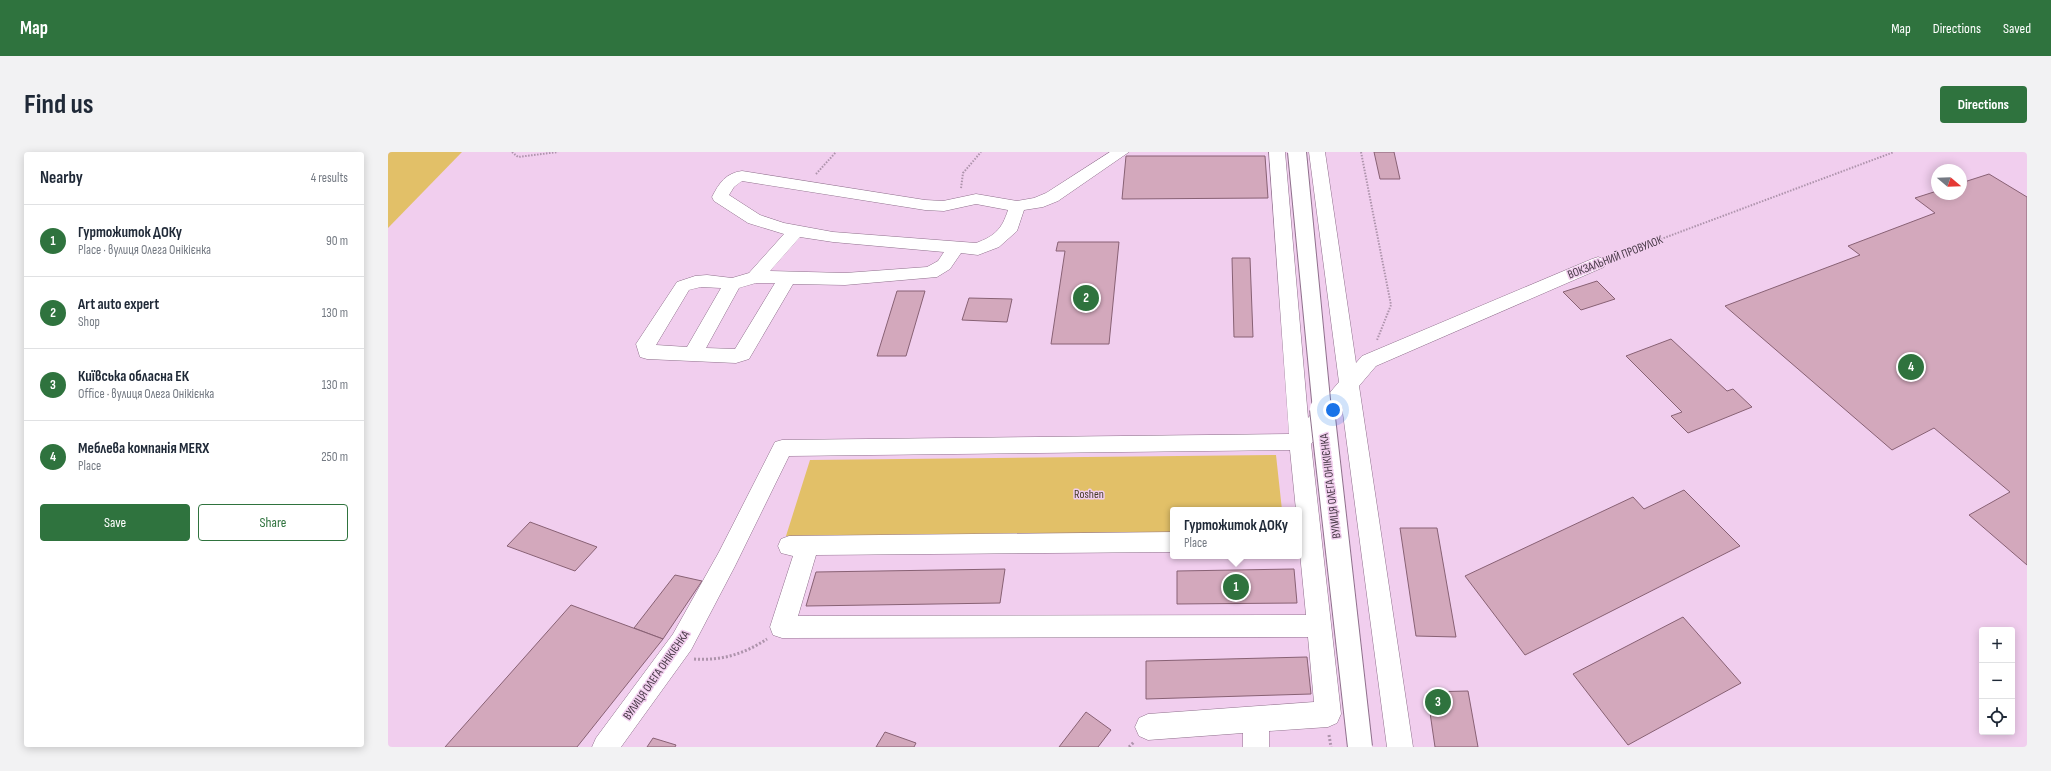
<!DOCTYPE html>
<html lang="en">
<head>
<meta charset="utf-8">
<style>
	:root { --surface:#fff; --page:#f2f2f3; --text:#1f2937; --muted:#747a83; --line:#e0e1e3; --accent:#2f733e }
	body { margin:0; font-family:"Sofia Sans Condensed",sans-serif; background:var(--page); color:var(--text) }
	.controls { position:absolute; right:12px; bottom:12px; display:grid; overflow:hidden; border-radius:4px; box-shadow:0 2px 10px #0003 }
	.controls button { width:36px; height:36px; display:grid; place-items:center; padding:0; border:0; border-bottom:1px solid var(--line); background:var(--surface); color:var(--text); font:20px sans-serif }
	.compass { position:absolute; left:1543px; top:12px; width:36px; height:36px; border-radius:50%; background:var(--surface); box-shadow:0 2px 10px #0003; rotate:109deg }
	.you { position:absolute; left:945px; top:258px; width:14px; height:14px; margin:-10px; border:3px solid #fff; border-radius:50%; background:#1a73e8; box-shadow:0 0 0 6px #1a73e833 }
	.badge { display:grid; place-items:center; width:26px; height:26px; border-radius:50%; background:var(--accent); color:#fff; font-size:13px; font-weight:700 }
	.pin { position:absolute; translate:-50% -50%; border:2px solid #fff; box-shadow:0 1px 4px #0006 }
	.popup { position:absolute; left:782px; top:355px; width:132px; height:52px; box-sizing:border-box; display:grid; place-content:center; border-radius:4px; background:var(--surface); filter:drop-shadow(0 1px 3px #0005); font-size:13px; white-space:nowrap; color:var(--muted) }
	.popup b { font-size:15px; color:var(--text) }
	.popup::after { content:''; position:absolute; left:50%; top:100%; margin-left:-8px; border:8px solid transparent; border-top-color:var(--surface) }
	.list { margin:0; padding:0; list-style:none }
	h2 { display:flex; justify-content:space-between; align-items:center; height:52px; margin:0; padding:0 16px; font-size:17px }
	h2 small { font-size:13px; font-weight:400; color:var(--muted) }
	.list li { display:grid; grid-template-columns:26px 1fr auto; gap:12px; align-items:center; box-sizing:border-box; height:72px; padding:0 16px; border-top:1px solid var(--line) }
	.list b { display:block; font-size:15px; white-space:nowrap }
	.list p { margin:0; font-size:13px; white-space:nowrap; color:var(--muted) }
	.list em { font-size:13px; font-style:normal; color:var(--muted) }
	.actions { display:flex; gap:8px; padding:12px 16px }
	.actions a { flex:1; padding:9px 0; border:1px solid var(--accent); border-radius:4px; text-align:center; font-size:14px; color:var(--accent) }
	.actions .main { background:var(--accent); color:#fff }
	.icon { flex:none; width:22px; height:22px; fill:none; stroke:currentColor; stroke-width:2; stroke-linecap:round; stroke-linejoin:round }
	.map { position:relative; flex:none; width:1639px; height:595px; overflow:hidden; border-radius:4px }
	header { display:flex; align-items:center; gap:24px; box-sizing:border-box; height:56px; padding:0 20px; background:var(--accent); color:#fff }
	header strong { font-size:19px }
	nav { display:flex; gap:22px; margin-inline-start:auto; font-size:14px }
	.intro { display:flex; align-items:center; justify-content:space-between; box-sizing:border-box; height:96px; padding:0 24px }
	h1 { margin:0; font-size:28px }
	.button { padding:10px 18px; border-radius:4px; background:var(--accent); color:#fff; font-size:14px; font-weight:700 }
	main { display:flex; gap:24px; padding:0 24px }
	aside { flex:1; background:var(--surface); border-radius:4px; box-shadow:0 2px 10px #0003 }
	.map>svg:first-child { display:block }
	.green { fill:#e2c068 }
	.building { fill:#d3a8bc; stroke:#886174 }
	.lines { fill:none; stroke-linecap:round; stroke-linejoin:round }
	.minor-casing { stroke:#8f708c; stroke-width:1 }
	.path-far1 { stroke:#ad93ab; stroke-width:2; stroke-dasharray:1.5 1.5; stroke-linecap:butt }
	.path { stroke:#ad93ab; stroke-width:3; stroke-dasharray:2 2; stroke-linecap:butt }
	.minor { fill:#fff; fill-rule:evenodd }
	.major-bridge-far1-casing { stroke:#8f708c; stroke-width:20; stroke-linecap:butt }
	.major-bridge-casing { stroke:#8f708c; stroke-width:26; stroke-linecap:butt }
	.major-bridge-far1 { stroke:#fff; stroke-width:18 }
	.major-bridge { stroke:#fff; stroke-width:24 }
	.labels { text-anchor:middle; stroke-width:3; stroke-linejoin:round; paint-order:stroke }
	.street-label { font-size:12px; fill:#453744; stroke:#f1ceee }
	.park-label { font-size:12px; fill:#453c25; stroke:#f1ceee }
</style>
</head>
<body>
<header>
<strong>Map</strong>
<nav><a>Map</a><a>Directions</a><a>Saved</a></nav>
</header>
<div class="intro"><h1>Find us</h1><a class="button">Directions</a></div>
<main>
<aside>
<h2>Nearby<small>4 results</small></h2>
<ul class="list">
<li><span class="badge">1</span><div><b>Гуртожиток ДОКу</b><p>Place · вулиця Олега Онікієнка</p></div><em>90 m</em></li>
<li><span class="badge">2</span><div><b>Art auto expert</b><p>Shop</p></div><em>130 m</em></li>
<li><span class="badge">3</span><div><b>Київська обласна ЕК</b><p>Office · вулиця Олега Онікієнка</p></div><em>130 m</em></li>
<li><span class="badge">4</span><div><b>Меблева компанія MERX</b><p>Place</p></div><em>250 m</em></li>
</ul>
<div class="actions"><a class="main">Save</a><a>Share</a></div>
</aside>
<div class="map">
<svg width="1639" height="595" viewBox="0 0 1639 595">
	<rect width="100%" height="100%" fill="#f1ceee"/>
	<g class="green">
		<polygon points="0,0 74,0 0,76"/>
		<polygon points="888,303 894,358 785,358 785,383 398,384 422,308"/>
	</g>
	<g class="building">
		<polygon points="986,0 1006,0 1012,27 992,27"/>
		<polygon points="738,4 877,4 880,46 734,47"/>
		<polygon points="1601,22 1639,45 1639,413 1581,363 1622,340 1546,276 1504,298 1337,154 1472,103 1460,94 1547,61 1527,46 1549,39 1549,42 1573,42 1573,31"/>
		<polygon points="670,90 731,90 721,192 663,192 677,99 668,99"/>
		<polygon points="844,106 862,106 865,185 846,185"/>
		<polygon points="1209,129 1227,147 1193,158 1175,140"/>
		<polygon points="509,139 537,139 518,204 489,204"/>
		<polygon points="581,146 624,147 619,170 574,168"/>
		<polygon points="1283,187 1339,239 1345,237 1364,255 1300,281 1283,264 1294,260 1238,204"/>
		<polygon points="1296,338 1352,394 1137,503 1077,424 1245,345 1256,357"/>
		<polygon points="142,370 209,395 187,419 119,394"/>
		<polygon points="1012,376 1049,376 1068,485 1028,484"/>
		<polygon points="617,417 612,451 418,454 428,420"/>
		<polygon points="906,417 909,451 789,452 789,419"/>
		<polygon points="287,423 314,429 275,487 246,476"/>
		<polygon points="183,453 275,487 189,595 57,595"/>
		<polygon points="1295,465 1353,531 1240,593 1185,522"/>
		<polygon points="919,505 923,542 758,547 758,509"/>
		<polygon points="1080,539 1090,595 1047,595 1039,540"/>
		<polygon points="698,560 723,578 710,595 671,595"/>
		<polygon points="497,580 528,591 526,595 488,595"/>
		<polygon points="265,586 288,593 287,595 259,595"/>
	</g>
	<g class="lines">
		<g class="minor-casing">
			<g id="minor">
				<path d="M 722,0 L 741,0 L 670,49 L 655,55 L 636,58 L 629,79 L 611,95 L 590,103 L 573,101 L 562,117 L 549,125 L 457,133 L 405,132 L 361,207 L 348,211 L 259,207 L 252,205 L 248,192 L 289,130 L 307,124 L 319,123 L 344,126 L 361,121 L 396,82 L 360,71 L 326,49 L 324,45 C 331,31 338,21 354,19 L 537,48 L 555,49 L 588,42 L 629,49 L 646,46 L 658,41 ZM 354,29 L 537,58 L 556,59 L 588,52 L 620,58 C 614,77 607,84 588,91 L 445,80 L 396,71 L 372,63 L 341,43 L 346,35 ZM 412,85 L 445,90 L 556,100 L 550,109 L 539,115 L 457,121 L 382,119 ZM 368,131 L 387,131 L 347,197 L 318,196 L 351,136 ZM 313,135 L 333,136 L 299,195 L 268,193 L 301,138 Z"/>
				<polygon points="881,0 897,0 920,266 951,230 921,0 937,0 968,211 974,204 1204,107 1210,105 1216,107 1219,111 1216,115 988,214 971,234 1025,595 999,595 954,254 923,292 953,562 949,571 940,575 881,579 881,595 855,595 855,581 760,588 751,584 747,575 751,566 760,562 926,550 920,485 394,486 385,483 382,475 405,404 393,401 390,394 393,387 401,384 785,380 785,400 428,403 410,464 918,463 911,391 911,358 908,358 902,298 401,304 347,414 303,498 233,595 204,595 208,586 285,482 331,400 387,290 394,288 901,282"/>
			</g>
		</g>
		<g class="path-far1">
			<polyline points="124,0 130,5 170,0"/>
			<polyline points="973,0 1003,153 989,188"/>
			<polyline points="428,22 448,0"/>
			<polyline points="573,36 575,21 593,0"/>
			<polyline points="1225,105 1506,0"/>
		</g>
		<g class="path">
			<path d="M 306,507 C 333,509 356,502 379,487"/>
			<polyline points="941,583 943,595"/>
			<polyline points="741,595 746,590"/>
		</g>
		<use href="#minor" class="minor"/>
		<g class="major-bridge-far1-casing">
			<polyline id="major-bridge-far1" points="909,0 934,258"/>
		</g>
		<g class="major-bridge-casing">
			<polyline id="major-bridge" points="934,257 972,595"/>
		</g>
		<use href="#major-bridge-far1" class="major-bridge-far1"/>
		<use href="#major-bridge" class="major-bridge"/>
	</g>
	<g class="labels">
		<g class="street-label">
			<text transform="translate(1227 105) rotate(-21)" y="4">ВОКЗАЛЬНИЙ ПРОВУЛОК</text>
			<text transform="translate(942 334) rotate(-97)" y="4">ВУЛИЦЯ ОЛЕГА ОНІКІЄНКА</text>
			<text transform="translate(268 523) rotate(-55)" y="4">ВУЛИЦЯ ОЛЕГА ОНІКІЄНКА</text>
		</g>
		<g class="park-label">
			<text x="701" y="346">Roshen</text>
		</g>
	</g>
</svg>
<div class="controls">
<button>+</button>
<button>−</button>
<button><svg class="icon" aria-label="locate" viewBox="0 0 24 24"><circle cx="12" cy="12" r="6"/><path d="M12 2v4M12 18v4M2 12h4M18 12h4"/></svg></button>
</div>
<svg class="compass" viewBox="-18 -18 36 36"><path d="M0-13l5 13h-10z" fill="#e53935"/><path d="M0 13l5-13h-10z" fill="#747a83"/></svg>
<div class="you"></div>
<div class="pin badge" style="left:848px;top:435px">1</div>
<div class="popup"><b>Гуртожиток ДОКу</b>Place</div>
<div class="pin badge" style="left:698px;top:146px">2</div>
<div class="pin badge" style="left:1050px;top:550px">3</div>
<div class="pin badge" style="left:1523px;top:215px">4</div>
</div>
</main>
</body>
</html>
